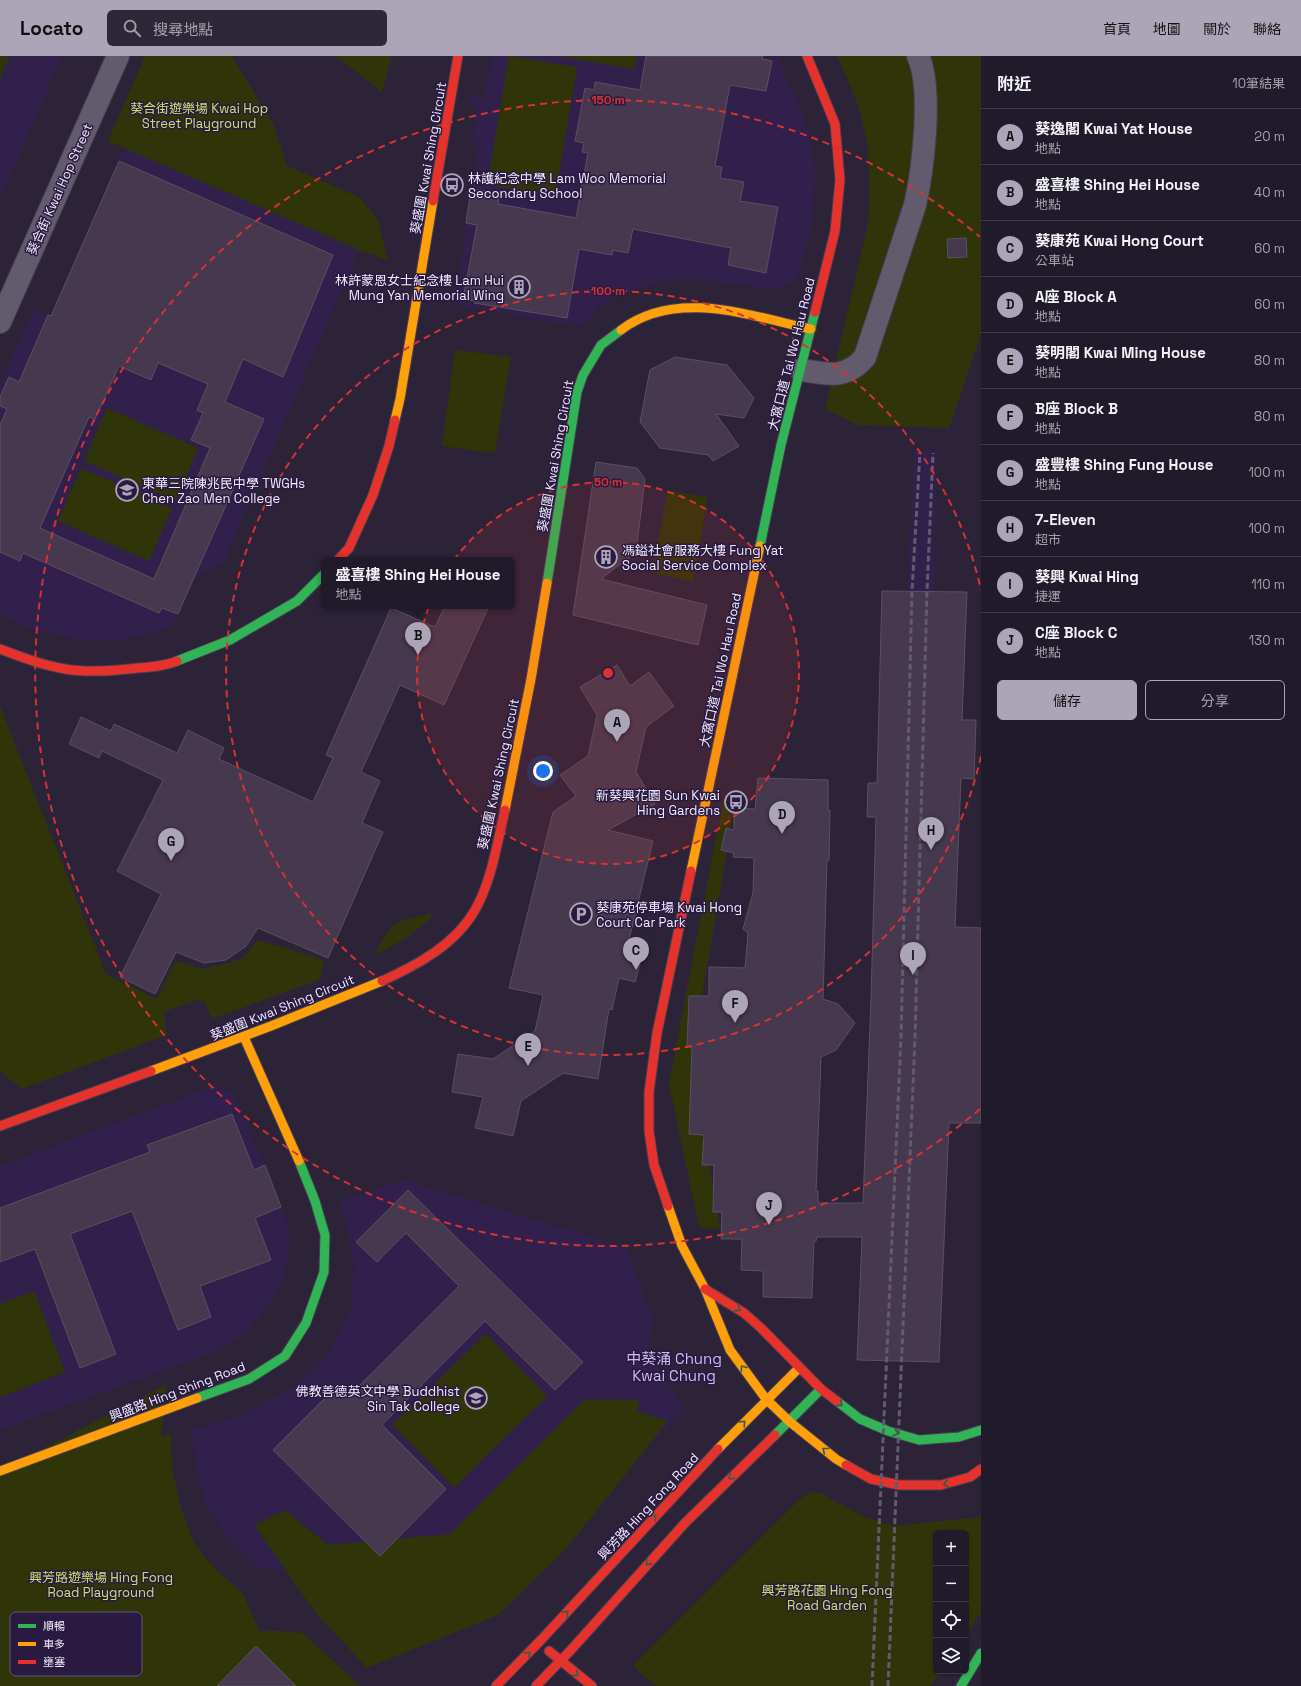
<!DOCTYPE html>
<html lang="zh-TW">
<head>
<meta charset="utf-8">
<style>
	:root { --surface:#211a2b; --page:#2d2737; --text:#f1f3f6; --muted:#a2a1a9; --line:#3e3847; --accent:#aba5b7 }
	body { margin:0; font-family:"Space Grotesk","Noto Sans TC",sans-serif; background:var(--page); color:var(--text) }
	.controls { position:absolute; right:12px; bottom:12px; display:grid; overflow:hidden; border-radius:6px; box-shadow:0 1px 3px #0004 }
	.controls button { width:36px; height:36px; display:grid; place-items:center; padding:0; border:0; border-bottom:1px solid var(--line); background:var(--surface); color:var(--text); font:20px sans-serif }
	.you { position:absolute; left:543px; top:715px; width:14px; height:14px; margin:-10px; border:3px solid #fff; border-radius:50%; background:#1a73e8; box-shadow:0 0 0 6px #1a73e833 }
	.badge { display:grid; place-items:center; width:26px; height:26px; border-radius:50%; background:var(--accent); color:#111; font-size:13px; font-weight:700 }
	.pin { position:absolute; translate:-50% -33px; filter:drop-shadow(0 1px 2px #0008) }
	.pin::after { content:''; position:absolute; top:21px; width:14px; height:12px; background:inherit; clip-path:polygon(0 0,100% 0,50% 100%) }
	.popup { position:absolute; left:321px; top:501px; width:194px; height:52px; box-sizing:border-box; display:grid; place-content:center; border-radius:6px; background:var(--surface); filter:drop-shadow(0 1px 3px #0005); font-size:13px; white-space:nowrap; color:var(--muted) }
	.popup b { font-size:15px; color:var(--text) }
	.popup::after { content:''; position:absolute; left:50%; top:100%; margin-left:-8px; border:8px solid transparent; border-top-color:var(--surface) }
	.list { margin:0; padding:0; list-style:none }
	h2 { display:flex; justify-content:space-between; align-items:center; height:52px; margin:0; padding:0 16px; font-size:17px }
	h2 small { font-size:13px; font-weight:400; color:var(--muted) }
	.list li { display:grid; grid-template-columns:26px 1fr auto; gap:12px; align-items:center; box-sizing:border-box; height:56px; padding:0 16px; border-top:1px solid var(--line) }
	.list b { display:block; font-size:15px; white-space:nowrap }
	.list p { margin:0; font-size:13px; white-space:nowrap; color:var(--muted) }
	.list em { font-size:13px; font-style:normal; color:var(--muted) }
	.actions { display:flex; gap:8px; padding:12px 16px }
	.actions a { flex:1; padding:9px 0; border:1px solid var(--accent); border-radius:6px; text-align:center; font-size:14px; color:var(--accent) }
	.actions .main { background:var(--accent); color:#111 }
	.icon { flex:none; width:22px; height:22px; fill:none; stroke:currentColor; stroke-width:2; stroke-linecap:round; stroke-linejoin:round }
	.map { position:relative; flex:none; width:981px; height:1630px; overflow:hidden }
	header { display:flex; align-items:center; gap:24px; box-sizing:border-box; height:56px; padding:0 20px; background:var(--accent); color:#111 }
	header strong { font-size:19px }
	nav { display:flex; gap:22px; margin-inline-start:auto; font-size:14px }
	.search { width:280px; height:36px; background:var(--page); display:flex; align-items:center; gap:10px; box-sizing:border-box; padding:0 14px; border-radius:6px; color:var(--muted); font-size:15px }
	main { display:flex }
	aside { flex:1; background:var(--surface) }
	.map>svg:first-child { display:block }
	.built { fill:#31204c }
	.green { fill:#2f3508 }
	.building { fill:#46384e; stroke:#5a5062; fill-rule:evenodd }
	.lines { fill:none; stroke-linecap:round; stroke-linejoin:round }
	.street-casing { stroke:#453e4e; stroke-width:24 }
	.fast-casing { stroke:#453e4e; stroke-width:11 }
	.slow-casing { stroke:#453e4e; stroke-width:11 }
	.jam-casing { stroke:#453e4e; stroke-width:11 }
	.street { stroke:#625b6e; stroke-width:22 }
	.fast { stroke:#30b455; stroke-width:9 }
	.slow { stroke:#ff9f0a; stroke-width:9 }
	.jam { stroke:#e5322d; stroke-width:9 }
	.rail { stroke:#625b6c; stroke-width:3; stroke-dasharray:6 3; stroke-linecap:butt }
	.oneway { stroke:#2d5f4b }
	.ring { fill:none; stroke:#d73233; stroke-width:2; stroke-dasharray:7 5 }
	.labels { text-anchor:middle; stroke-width:3; stroke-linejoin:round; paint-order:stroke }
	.park-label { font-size:13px; fill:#c9e16b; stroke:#2a1a42 }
	.street-label { font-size:13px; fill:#f0ebfb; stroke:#2a1a42 }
	.poi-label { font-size:13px; fill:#f0ebfb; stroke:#2a1a42; text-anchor:start }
	.quarter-label { font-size:15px; fill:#ccbcf0; stroke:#2a1a42 }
	.key { fill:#2a1a42; stroke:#65597a; stroke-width:1 }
	.key-label { font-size:11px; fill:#f0ebfb }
	.centre { fill:#d73233; stroke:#2a1a42; stroke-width:2 }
	.ring-label { font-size:12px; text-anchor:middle; font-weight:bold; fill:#d73233; stroke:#2a1a42; stroke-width:3; stroke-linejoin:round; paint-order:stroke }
</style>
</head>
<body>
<header>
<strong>Locato</strong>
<div class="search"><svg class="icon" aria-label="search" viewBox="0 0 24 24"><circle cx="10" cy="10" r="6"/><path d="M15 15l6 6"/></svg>搜尋地點</div>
<nav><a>首頁</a><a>地圖</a><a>關於</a><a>聯絡</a></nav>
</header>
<main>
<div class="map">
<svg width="981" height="1630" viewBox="0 0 981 1630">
	<rect width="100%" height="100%" fill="#2c2339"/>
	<g class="built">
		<polygon points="0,0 62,0 0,145"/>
		<polygon points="492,0 777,0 797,43 807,71 815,111 814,147 811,174 799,217 796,223 784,231 772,233 704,224 667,224 626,237 622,233 595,253 597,255 581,270 573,264 569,268 558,267 455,249 479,86 472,85 478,51 469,49 471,40 484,42"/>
		<polygon points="125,92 359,194 224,506 194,521 174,568 157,575 131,582 102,585 80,584 26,571 0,559 0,329 34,253 51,260"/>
		<polygon points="914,395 937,396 934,535 908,535"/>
		<polygon points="217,1029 233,1037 265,1109 242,1119 259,1160 281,1151 287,1167 290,1184 288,1203 283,1223 275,1238 264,1255 246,1276 226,1292 0,1374 0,1110"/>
		<polygon points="404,1124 626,1191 654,1266 647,1295 686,1354 590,1445 330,1521 259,1512 228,1483 204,1443 195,1404 191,1374 243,1359 294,1331 329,1297 351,1253 354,1209 348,1171 339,1145"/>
	</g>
	<g class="green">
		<polygon points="0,0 9,0 0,25"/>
		<polygon points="145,0 232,0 274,70 287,110 359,141 378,164 388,204 359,194 108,85"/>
		<polygon points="336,0 392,0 382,36"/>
		<polygon points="509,0 577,11 555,141 487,129"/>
		<polygon points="556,0 637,0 634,13"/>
		<path d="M 837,0 L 981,0 L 981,278 L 949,372 L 858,369 L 825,353 L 868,168 C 870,142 871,114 867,88 C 863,57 850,28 837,0 Z"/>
		<polygon points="455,294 511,301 495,397 442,390"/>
		<polygon points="107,352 198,392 176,445 84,405"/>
		<polygon points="81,412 172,452 149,505 58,465"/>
		<polygon points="668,434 708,442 693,525 652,517"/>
		<polygon points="0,650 106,918 157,943 176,905 202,913 225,908 243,902 258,884 324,904 321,923 212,963 204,946 197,944 164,956 167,979 22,1033 0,1015"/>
		<polygon points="745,735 734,752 691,1005 720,1173 699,1171 669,1027 723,745"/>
		<path d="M 428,858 L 434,859 C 417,876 396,889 375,899 C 392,866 391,867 428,858 Z"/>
		<polygon points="34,1235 65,1316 0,1341 0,1248"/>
		<polygon points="486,1278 547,1340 454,1432 392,1369"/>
		<polygon points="167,1328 161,1381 171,1378 172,1410 180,1450 194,1487 214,1512 242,1536 260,1576 266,1574 303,1577 360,1630 0,1630 0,1415"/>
		<polygon points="584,1344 639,1344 637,1355 668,1365 566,1493 498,1559 367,1612 315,1556 254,1469 285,1454 328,1489 450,1478"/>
		<polygon points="811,1436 820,1437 864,1461 893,1470 981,1461 981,1556 966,1580 966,1477 936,1477 936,1615 942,1615 930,1630 656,1630 633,1610 799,1444"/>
	</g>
	<g class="building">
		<polygon points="646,0 763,0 762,3 772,5 766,35 730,29 715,110 722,111 720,122 744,126 740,145 778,151 766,217 728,209 731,192 633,173 628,197 613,194 612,199 579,193 567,262 474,247 475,245 463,243 477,169 466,167 471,133 500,137 498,148 576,162 588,97 582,96 584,87 575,85 585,32 594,34 595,26 640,34"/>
		<path d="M 119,105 L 333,199 L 283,321 L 243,303 L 225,346 L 264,363 L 178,558 L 162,552 L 159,557 L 23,497 L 20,505 L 0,496 L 0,369 L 7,353 L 0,350 L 0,341 L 9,321 L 19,326 L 48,259 L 51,260 ZM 158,307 L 208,328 L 197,354 L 203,357 L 191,384 L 210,392 L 154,523 L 40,472 L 89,361 L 95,363 L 119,310 L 151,324 Z"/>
		<polygon points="966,182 967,201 948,202 947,183"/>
		<polygon points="675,301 727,309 754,342 744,362 716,358 739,390 713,405 708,399 660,392 640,366 650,314"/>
		<polygon points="596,406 637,412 645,423 636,496 601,523 707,549 698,589 573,559"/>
		<polygon points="882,535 967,536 962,664 976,664 974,723 961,722 955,871 981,872 981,1067 949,1067 939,1306 857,1304 862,1181 817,1181 816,1185 814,1185 812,1242 763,1241 763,1215 741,1214 742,1183 721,1183 722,1156 713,1156 714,1109 702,1109 704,1079 689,1078 692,991 687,991 689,940 709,940 709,911 745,912 748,877 743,873 753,837 754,802 733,801 734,797 721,794 726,772 734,774 734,752 755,753 758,722 828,724 828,754 830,754 829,804 827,804 823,943 838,948 855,967 836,994 821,1001 816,1135 818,1135 818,1147 863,1147 871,944 876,761 867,761 868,727 877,727"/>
		<polygon points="445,550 489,550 444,649 400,629 361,716 380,725 362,767 383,776 328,902 258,872 246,890 226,904 204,907 176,896 155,938 120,921 161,838 117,815 163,724 102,695 99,702 69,688 81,661 111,675 114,668 177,697 188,674 224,692 219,703 313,746 333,702 326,699 391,552 435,571"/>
		<polygon points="617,609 630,630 649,616 674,650 646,671 636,716 655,748 608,774 653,785 625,900 641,905 635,926 619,922 612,954 609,953 598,1023 563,1017 521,1045 513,1080 475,1072 483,1041 452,1036 458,998 493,1003 535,975 543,939 509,932 553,756 576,740 560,719 588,700 597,659 580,631"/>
		<polygon points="232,1058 254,1114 265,1109 281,1151 255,1162 271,1204 200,1230 211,1261 178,1274 132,1155 70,1178 116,1298 80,1312 35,1193 0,1206 0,1152 150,1096 147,1089"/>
		<polygon points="408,1134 583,1306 555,1334 485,1265 382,1369 446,1433 380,1500 273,1394 337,1330 348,1341 459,1230 406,1177 377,1206 356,1186"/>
		<polygon points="256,1590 296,1630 217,1630"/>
	</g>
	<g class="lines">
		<g class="street-casing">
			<g id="street">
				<polyline points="0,266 118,0"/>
				<path d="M 801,314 C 827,318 846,324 865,301 L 915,149 C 923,114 933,32 918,0"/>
			</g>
		</g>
		<g class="fast-casing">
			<g id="fast">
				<polyline points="760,490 781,389 815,256"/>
				<polyline points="547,527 577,336 583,319 601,289 621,274"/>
				<polyline points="177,605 230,584 297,545 324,518"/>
				<polyline points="197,1342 249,1323 285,1300 306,1267 324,1216 325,1179 315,1145 299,1105"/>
				<polyline points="838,1346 860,1363 888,1375 919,1384 959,1381 981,1374"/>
				<polyline points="775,1379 821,1333"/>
				<polyline points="961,1630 981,1597"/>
			</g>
		</g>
		<g class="slow-casing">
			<g id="slow">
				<path d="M 621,274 C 676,232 751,260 811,273"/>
				<polyline points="395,364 400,343 433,145"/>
				<polyline points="505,754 531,623 547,527"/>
				<polyline points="691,815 760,490"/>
				<polyline points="244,981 299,1105"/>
				<polyline points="151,1015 271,970 382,925"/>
				<polyline points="668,1150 682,1190 705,1233 730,1294 766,1343 790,1366 836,1403 846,1409"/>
				<polyline points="718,1393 799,1312"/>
				<polyline points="0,1415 197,1342"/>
			</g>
		</g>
		<g class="jam-casing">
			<g id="jam">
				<polyline points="807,0 835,68 840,124 835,175 815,256"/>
				<polyline points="433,145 458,0"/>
				<polyline points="338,504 349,492 373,439 389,390 395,364"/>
				<path d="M 0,593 C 21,601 42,609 65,613 C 89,617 114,615 138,612 C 152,611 165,610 177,605"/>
				<path d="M 382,925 C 417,909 455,889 475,854 C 492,824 497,787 505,754"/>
				<polyline points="0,1070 151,1015"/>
				<polyline points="668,1150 654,1109 649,1075 649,1036 657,977 691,815"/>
				<polyline points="705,1233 744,1257 761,1272 821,1333 838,1346"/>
				<polyline points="846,1409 871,1423 899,1429 941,1429 970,1421 981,1413"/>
				<polyline points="549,1595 592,1630"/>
				<polyline points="496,1630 541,1584 718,1393"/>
				<polyline points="536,1630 570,1595 685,1467 775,1379"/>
			</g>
		</g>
		<use href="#street" class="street"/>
		<use href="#fast" class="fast"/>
		<use href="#slow" class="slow"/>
		<use href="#jam" class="jam"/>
		<g class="rail">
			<polyline points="872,1630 901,981 912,535 920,396"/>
			<polyline points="888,1630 915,981 927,535 933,397"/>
		</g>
	</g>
	<defs><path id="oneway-chevron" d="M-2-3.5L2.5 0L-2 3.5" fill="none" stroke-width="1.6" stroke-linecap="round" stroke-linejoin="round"/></defs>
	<g class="oneway">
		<use href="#oneway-chevron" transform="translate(738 1253) rotate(32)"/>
		<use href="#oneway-chevron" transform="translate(743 1312) rotate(-126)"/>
		<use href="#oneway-chevron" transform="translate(840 1348) rotate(38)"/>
		<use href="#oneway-chevron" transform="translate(743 1367) rotate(-47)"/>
		<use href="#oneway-chevron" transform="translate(896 1377) rotate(17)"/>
		<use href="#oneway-chevron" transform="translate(825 1394) rotate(-141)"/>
		<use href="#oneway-chevron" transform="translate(731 1421) rotate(137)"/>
		<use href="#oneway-chevron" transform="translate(946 1428) rotate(167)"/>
		<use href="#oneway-chevron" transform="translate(654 1461) rotate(-46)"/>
		<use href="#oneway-chevron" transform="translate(648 1507) rotate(132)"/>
		<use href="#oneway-chevron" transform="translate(566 1557) rotate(-47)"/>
		<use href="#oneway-chevron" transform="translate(528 1598) rotate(-46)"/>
		<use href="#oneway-chevron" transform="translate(576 1618) rotate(38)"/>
	</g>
	<circle cx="608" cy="617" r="191" fill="#d73233" fill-opacity=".12"/>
	<g class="ring">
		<circle cx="608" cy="617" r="191"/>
		<path d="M981 700A382 382 0 1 1 981 534"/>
		<path d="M980 1053A573 573 0 1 1 980 181"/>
	</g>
	<defs>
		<g id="bus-ring" transform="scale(1.15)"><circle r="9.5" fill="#2a1a42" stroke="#aba5b7" stroke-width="1.5"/><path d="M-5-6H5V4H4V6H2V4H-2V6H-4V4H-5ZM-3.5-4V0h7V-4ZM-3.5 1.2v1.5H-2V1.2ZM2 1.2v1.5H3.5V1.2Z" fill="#aba5b7"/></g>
		<g id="building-ring" transform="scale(1.15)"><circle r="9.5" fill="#2a1a42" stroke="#aba5b7" stroke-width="1.5"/><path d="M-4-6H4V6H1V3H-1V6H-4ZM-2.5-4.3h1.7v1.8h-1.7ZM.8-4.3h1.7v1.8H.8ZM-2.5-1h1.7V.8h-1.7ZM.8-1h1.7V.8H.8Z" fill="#aba5b7"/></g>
		<g id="school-ring" transform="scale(1.15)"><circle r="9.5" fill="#2a1a42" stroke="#aba5b7" stroke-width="1.5"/><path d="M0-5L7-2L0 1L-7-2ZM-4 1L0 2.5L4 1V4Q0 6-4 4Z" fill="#aba5b7"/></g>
		<g id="parking-ring" transform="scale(1.15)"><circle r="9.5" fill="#2a1a42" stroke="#aba5b7" stroke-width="1.5"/><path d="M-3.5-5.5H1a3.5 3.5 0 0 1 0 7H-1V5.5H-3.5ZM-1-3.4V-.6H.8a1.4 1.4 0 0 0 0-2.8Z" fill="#aba5b7"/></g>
	</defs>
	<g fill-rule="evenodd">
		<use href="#bus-ring" x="452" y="129"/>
		<use href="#building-ring" x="519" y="231"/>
		<use href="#school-ring" x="127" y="434"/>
		<use href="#building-ring" x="606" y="501"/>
		<use href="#bus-ring" x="736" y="746"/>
		<use href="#parking-ring" x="581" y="858"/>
		<use href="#school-ring" x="476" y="1342"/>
	</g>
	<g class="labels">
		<g class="park-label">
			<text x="199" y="57">葵合街遊樂場 Kwai Hop<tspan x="199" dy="15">Street Playground</tspan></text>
			<text x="101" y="1526">興芳路遊樂場 Hing Fong<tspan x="101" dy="15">Road Playground</tspan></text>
			<text x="827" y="1539">興芳路花園 Hing Fong<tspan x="827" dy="15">Road Garden</tspan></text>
		</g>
		<g class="street-label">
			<text transform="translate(428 102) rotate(-80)" y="5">葵盛圍 Kwai Shing Circuit</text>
			<text transform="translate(59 133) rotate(-66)" y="5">葵合街 Kwai Hop Street</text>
			<text transform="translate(791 298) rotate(-76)" y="5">大窩口道 Tai Wo Hau Road</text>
			<text transform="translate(555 400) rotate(-80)" y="5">葵盛圍 Kwai Shing Circuit</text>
			<text transform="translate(720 614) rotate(-78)" y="5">大窩口道 Tai Wo Hau Road</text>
			<text transform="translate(498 718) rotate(-78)" y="5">葵盛圍 Kwai Shing Circuit</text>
			<text transform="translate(282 951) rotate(-22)" y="5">葵盛圍 Kwai Shing Circuit</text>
			<text transform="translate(177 1335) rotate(-21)" y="5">興盛路 Hing Shing Road</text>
			<text transform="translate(648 1450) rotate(-47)" y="5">興芳路 Hing Fong Road</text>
		</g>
		<g class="poi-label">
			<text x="468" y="127">林護紀念中學 Lam Woo Memorial<tspan x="468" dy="15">Secondary School</tspan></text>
			<text x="504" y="229" text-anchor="end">林許蒙恩女士紀念樓 Lam Hui<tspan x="504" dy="15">Mung Yan Memorial Wing</tspan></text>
			<text x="142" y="432">東華三院陳兆民中學 TWGHs<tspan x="142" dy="15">Chen Zao Men College</tspan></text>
			<text x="622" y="499">馮鎰社會服務大樓 Fung Yat<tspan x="622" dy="15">Social Service Complex</tspan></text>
			<text x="720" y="744" text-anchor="end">新葵興花園 Sun Kwai<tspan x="720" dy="15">Hing Gardens</tspan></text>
			<text x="596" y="856">葵康苑停車場 Kwai Hong<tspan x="596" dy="15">Court Car Park</tspan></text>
			<text x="460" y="1340" text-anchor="end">佛教善德英文中學 Buddhist<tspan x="460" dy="15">Sin Tak College</tspan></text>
		</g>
		<g class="quarter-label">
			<text x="674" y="1308">中葵涌 Chung<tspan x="674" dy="17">Kwai Chung</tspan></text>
		</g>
	</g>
	<rect x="10" y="1556" width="132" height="64" rx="6" class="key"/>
	<rect x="18" y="1568" width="18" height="4" fill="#30b455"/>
	<rect x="18" y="1586" width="18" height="4" fill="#ff9f0a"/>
	<rect x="18" y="1604" width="18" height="4" fill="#e5322d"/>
	<g class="key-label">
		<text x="43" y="1574">順暢</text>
		<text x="43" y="1592">車多</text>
		<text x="43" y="1610">壅塞</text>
	</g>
	<circle cx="608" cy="617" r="6" class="centre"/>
	<g class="ring-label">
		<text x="608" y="48">150 m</text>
		<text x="608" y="239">100 m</text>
		<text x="608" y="430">50 m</text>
	</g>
</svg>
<div class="controls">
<button>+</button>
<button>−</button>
<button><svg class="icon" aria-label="locate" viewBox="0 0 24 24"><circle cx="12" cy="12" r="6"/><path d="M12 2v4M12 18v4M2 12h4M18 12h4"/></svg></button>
<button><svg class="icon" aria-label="layers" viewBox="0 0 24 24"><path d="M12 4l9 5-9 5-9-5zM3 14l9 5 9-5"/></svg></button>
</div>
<div class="you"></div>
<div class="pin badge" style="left:617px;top:686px">A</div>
<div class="pin badge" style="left:418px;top:599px">B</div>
<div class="popup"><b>盛喜樓 Shing Hei House</b>地點</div>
<div class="pin badge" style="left:636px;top:914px">C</div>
<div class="pin badge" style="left:782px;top:778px">D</div>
<div class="pin badge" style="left:528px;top:1010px">E</div>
<div class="pin badge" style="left:735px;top:967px">F</div>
<div class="pin badge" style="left:171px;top:805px">G</div>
<div class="pin badge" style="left:931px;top:794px">H</div>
<div class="pin badge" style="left:913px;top:919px">I</div>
<div class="pin badge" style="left:769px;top:1169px">J</div>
</div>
<aside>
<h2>附近<small>10筆結果</small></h2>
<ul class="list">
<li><span class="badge">A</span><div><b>葵逸閣 Kwai Yat House</b><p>地點</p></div><em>20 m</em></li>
<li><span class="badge">B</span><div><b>盛喜樓 Shing Hei House</b><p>地點</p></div><em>40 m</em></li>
<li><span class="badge">C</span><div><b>葵康苑 Kwai Hong Court</b><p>公車站</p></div><em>60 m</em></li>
<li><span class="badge">D</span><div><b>A座 Block A</b><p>地點</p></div><em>60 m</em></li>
<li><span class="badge">E</span><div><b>葵明閣 Kwai Ming House</b><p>地點</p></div><em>80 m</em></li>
<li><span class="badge">F</span><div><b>B座 Block B</b><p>地點</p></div><em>80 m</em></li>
<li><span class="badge">G</span><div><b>盛豐樓 Shing Fung House</b><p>地點</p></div><em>100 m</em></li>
<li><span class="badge">H</span><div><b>7-Eleven</b><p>超市</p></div><em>100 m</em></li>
<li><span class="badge">I</span><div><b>葵興 Kwai Hing</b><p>捷運</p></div><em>110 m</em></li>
<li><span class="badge">J</span><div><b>C座 Block C</b><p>地點</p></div><em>130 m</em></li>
</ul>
<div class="actions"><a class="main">儲存</a><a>分享</a></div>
</aside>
</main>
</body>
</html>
